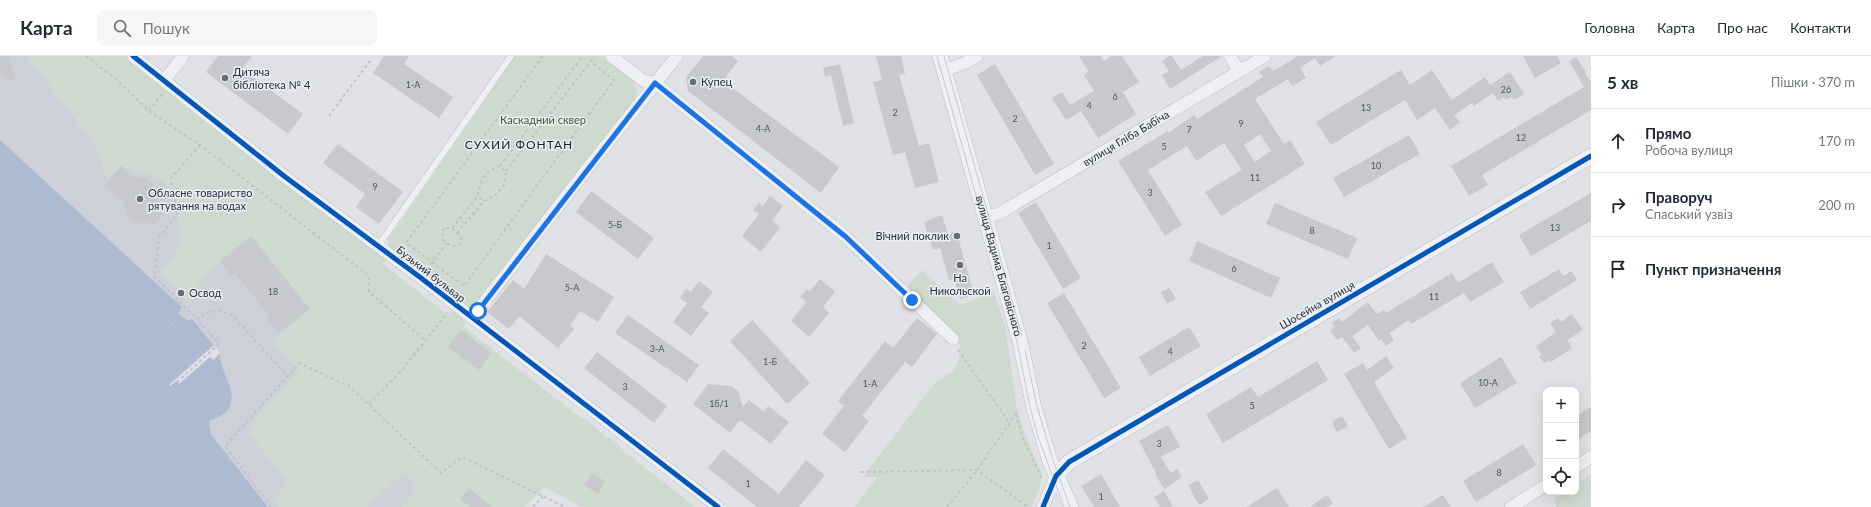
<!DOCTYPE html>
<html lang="uk">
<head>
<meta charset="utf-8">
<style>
	:root { --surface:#fff; --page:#f6f6f7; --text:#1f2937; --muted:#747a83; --line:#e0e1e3 }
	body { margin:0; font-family:Lato,sans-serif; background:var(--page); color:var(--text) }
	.controls { position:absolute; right:12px; bottom:12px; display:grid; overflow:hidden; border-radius:8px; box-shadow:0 4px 16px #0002 }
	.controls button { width:36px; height:36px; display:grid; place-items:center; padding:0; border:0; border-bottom:1px solid var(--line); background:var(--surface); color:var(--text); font:20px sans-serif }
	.stop { position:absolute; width:12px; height:12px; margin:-9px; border:3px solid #1a73e8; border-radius:50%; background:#fff }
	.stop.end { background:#1a73e8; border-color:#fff; box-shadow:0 1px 4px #0008 }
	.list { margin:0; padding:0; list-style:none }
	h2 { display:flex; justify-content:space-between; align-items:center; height:52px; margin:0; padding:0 16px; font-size:17px }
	h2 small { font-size:13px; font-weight:400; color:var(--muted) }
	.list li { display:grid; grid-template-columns:26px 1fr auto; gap:12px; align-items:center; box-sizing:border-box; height:64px; padding:0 16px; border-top:1px solid var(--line) }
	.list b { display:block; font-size:15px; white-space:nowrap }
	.list p { margin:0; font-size:13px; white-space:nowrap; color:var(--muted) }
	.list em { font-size:13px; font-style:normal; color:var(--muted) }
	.icon { flex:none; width:22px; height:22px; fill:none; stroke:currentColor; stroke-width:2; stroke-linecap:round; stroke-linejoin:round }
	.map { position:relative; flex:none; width:1591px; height:451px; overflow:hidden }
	header { display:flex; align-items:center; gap:24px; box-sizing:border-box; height:56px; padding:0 20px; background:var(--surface); border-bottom:1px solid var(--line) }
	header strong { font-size:19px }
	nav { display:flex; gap:22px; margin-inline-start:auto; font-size:14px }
	.search { width:280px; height:36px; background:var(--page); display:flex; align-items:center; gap:10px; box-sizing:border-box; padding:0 14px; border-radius:8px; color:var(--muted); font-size:15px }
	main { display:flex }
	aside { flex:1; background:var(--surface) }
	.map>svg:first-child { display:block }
	.built { fill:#cdd0d8 }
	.green { fill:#ced9cf }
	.water { fill:#acbbd1 }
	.pier { fill:#dfe1e5 }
	.building { fill:#c7c9cd; fill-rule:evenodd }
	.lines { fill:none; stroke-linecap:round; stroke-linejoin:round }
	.service-casing { stroke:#bdbfc3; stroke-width:7 }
	.minor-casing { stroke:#bdbfc3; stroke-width:13 }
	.tertiary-casing { stroke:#bdbfc3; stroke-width:16 }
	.path { stroke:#c1c2c8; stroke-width:2; stroke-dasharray:3 3; stroke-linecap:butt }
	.service { stroke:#eeeff2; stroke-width:6 }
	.minor { stroke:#eeeff2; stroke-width:12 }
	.tertiary { stroke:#eeeff2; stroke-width:15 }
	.tram { stroke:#c8c9cd; stroke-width:1 }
	.cycleway-casing { stroke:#eceff5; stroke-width:8 }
	.cycleway { stroke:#0057b8; stroke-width:5 }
	.route { stroke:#1a73e8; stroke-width:5 }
	.poi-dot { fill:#676c78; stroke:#eceff5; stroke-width:1.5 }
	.labels { text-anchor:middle; stroke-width:3; stroke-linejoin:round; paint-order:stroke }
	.number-label { font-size:9px; fill:#4f5562 }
	.poi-label { font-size:11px; fill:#262d3e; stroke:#eceff5; text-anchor:start }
	.park-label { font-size:11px; fill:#375b32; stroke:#eceff5 }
	.street-label { font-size:11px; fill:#262d3e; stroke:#eceff5 }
	.neighbourhood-label { font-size:12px; letter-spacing:1px; fill:#181e2f; stroke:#eceff5 }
</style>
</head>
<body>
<header>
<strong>Карта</strong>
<div class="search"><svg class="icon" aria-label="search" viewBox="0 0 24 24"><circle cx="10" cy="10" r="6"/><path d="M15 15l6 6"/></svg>Пошук</div>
<nav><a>Головна</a><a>Карта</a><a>Про нас</a><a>Контакти</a></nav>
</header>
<main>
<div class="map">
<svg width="1591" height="451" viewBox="0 0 1591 451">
	<rect width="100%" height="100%" fill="#dfe1e5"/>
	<polygon class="built" points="0,0 28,0 92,84 100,101 107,124 121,110 158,121 169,131 172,156 179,161 182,188 161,216 198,228 220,205 251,180 525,451 268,451 211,378 209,365 227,355 228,325 220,304 183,260 0,84"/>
	<g class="green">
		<polygon points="28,0 126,0 388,202 383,208 448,259 452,255 461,260 466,267 464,271 581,362 587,364 606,381 609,381 619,389 620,392 695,451 583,451 544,431 525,451 401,451 419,432 404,416 368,451 279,451 276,443 288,424 248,378 254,364 299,314 272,285 309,253 251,180 220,205 198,228 204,235 190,248 161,216 182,188 179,162 172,156 169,131 158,121 121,110 107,124 100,101 92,84"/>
		<polygon points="515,0 605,0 631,20 637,34 635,44 473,253 466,253 389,192 388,184"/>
		<polygon points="922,214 960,249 994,237 1005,269 1017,354 1025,378 1042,418 1040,430 1032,451 855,451 877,421 864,421 873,408 934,328 953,315 958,306 961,293 957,282 906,232"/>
		<polygon points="1591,419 1591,451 1556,451 1555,442 1564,436 1576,436 1576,428"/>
	</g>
	<path class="water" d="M 0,84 L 182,251 L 179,257 L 188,265 L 192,263 L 220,297 C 219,315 240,336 228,354 C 224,359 215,362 209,365 L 211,378 L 268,451 L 0,451 Z"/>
	<polygon class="pier" points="214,289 220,297 213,304 210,301 179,328 176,325 170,330 169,329"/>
	<g class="building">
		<polygon points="0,0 7,0 15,18 14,23 10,25 0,19"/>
		<polygon points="218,0 252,0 242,13 303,58 288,78 206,16"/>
		<polygon points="384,0 409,0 404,8 453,41 439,62 373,17"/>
		<polygon points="703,0 732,0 738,5 723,25 839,111 821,137 688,35 686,21"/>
		<polygon points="876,0 901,0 905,18 899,19 919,90 929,87 939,126 915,132 905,96 893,99 873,26 882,24"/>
		<polygon points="1079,0 1101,0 1104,5 1111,0 1122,0 1139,26 1123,36 1136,58 1098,82 1081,55 1066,64 1052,42 1062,36 1070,49 1094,35 1084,19 1089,16"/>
		<polygon points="1169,0 1172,0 1181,14 1203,0 1222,0 1170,33 1162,19 1169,15 1162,5"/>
		<path d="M 1298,0 L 1336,0 L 1320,10 L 1315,2 L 1300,12 L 1306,22 L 1292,30 L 1288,23 L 1255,43 L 1284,88 L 1290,84 L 1305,108 L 1221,160 L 1205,136 L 1242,114 L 1224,87 L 1196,105 L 1187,90 L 1148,114 L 1182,169 L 1165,180 L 1118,105 L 1168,75 L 1168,77 L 1194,59 L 1197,63 L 1263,21 L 1259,16 L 1269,10 L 1273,15 ZM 1260,78 L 1271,95 L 1255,106 L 1244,89 Z"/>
		<polygon points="1523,0 1557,0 1561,7 1535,22"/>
		<polygon points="1576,1 1586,16 1585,17 1591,26 1591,54 1482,119 1488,129 1469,140 1451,110 1584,31 1569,5"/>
		<polygon points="840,8 854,67 843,70 831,19 825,21 823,12"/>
		<polygon points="995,8 1054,108 1035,119 977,19"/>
		<polygon points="1401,14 1410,29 1432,14 1452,44 1485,21 1490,29 1510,16 1524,38 1514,44 1512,41 1506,44 1504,41 1498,45 1493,37 1474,50 1472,47 1454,59 1460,66 1450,74 1435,52 1417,64 1405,44 1331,89 1316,66"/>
		<polygon points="1409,79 1420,98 1344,141 1333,122"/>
		<polygon points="338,88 403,136 379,168 356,151 365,138 323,107"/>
		<polygon points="121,110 134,121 146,122 166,138 159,147 167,153 154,170 147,165 145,168 140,165 137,169 125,159 128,155 123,151 125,148 104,131"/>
		<polygon points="591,135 654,182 638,203 576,156"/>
		<polygon points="1591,137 1591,165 1531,200 1519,179"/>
		<polygon points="770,140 783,150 772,165 780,171 761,196 742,180 759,158 753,154 759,147 763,150"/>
		<polygon points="1036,146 1081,222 1063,233 1018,157"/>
		<polygon points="1275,147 1357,182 1348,203 1266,168"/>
		<polygon points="942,159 948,178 958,175 961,184 959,185 974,239 960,243 954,223 949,224 940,192 933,194 924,166"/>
		<polygon points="251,180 310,253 279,277 266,262 269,260 235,217 231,220 220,205"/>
		<polygon points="1197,185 1280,222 1271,242 1189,205"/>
		<polygon points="546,198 614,241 598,266 580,255 570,270 574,273 558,292 519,260 509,273 487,256 513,224 524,233"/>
		<polygon points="1492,206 1504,226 1470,246 1464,237 1411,268 1409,264 1389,277 1394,284 1386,290 1381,283 1379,285 1368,269 1352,280 1361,292 1354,297 1342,281 1337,284 1330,274 1335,271 1332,267 1339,262 1342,266 1368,246 1377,258 1384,254 1386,257 1452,217 1458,227"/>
		<polygon points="1559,213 1563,220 1572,215 1577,224 1530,253 1520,236"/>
		<polygon points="820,223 835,236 823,251 829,257 809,281 791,265 806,246 800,241 807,233 810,235"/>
		<polygon points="699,225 713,236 701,251 709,257 691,280 673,266 687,247 680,242 686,233 691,236"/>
		<polygon points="1169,232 1176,243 1167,248 1161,236"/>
		<polygon points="1064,237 1121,332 1104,342 1047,247"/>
		<polygon points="1572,258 1583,274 1567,284 1572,292 1551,306 1550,304 1544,307 1539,300 1542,299 1536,290 1556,276 1550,267 1558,262 1561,266"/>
		<polygon points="628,259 699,309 687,326 615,277"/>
		<polygon points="917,262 937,278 912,311 905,306 862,360 869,365 845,396 822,378 844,350 838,345 885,285 893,292"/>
		<polygon points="752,264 810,327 787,348 730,285"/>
		<polygon points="1189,271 1201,290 1150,320 1139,301"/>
		<polygon points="461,274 491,297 479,314 448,291"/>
		<polygon points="597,296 667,350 654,367 584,312"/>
		<polygon points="1386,300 1394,312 1374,326 1407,382 1389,393 1344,318 1363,307 1367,314"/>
		<polygon points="1501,301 1517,327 1475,352 1460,327"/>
		<polygon points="1317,305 1328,324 1223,387 1206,358 1251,331 1258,341"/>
		<polygon points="708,328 731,330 738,335 743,351 749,344 764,356 768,350 789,366 771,388 740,364 730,377 693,348"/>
		<polygon points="1591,351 1591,375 1576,384 1576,360"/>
		<polygon points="1342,360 1348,370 1337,376 1332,366"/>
		<polygon points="1168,369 1180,391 1161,401 1171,417 1177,413 1182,421 1164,433 1155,418 1156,417 1139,385"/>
		<polygon points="1523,388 1536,409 1476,446 1463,425"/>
		<polygon points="723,393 779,438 806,404 825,419 799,451 757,451 708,412"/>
		<polygon points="592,417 605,425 598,438 584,429"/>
		<polygon points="1101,418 1120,451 1094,451 1081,430"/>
		<polygon points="1198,424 1209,443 1199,449 1188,429"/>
		<polygon points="469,432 492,451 470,451 460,443"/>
		<polygon points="1277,432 1289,451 1246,451"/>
		<polygon points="1164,435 1173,451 1160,451 1154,441"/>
		<polygon points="1327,439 1333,447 1327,451 1310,451"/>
		<polygon points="1443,439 1451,451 1423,451"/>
	</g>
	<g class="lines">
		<g class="service-casing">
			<polyline id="service" points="378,190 511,0"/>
		</g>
		<g class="minor-casing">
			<g id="minor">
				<polyline points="133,0 284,120 421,222 718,451"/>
				<polyline points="611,0 644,25 655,27 846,181 953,283"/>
				<polyline points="1230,0 1239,15"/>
				<polyline points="944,15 967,6 977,0"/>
				<polyline points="164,25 183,0"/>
				<path id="s1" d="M 985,161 L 998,158 L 1265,0"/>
				<polyline points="472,262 584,117 677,0"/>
				<polyline points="1576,411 1591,401"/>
				<polyline points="1043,451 1056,420"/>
				<polyline points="1511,451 1546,429"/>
			</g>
		</g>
		<g class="tertiary-casing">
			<g id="tertiary">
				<path id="s2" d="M 940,0 L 1020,285 L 1034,352 L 1050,405 L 1071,451"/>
				<polyline points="1056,420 1069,406 1591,100"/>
			</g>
		</g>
		<g class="path">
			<polyline points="86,0 115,22 149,55 200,89 369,220 369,236 426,285"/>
			<polyline points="543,0 406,187 464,230 614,24 591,6"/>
			<polyline points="149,55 163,37"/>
			<polyline points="329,60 372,2"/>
			<polyline points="200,89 171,122 177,159 159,181 156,210 153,219 197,263 211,255 230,257 288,320 299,307 349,330 441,417 462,401 565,451"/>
			<polyline points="500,110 583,0"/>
			<polyline points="506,115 595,0"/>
			<path d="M 446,172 C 453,172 457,176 461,181 L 460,188 C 453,193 448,188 443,184 L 442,175 Z"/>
			<polyline points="452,172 478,140"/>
			<path d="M 457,177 L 484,145 L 495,140 L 504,129 L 506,115 L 500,110 C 483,117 481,123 478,140 L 484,145"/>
			<polyline points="427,213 447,187"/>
			<polyline points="167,274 186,252"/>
			<polyline points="958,294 1009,366"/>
			<polyline points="177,326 219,288 197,263"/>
			<polyline points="369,348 402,314 448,256"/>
			<polyline points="1016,358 1022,380 1042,423"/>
			<polyline points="861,416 977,414 1028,451"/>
			<polyline points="271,451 225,390 288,320"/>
			<polyline points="533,451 543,440"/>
			<polyline points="947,451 977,414 1016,358"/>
		</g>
		<use href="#service" class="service"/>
		<use href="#minor" class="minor"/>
		<use href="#tertiary" class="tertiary"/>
		<g class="tram">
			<polyline points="937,0 1017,286 1030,351 1038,381 1064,451"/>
			<polyline points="944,0 1022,280"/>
			<polyline points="1025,294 1037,350 1052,401 1070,451"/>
		</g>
		<g class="cycleway-casing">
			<g id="cycleway">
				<polyline points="133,0 284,120 421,222 718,451"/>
				<polyline points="1043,451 1056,420 1069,406 1591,100"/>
			</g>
		</g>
		<use href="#cycleway" class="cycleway"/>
	</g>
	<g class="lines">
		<polyline class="route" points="478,255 655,27 846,181 912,244"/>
	</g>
	<g class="poi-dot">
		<circle cx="225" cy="22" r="4"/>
		<circle cx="693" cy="26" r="4"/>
		<circle cx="140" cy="143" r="4"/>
		<circle cx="957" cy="180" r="4"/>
		<circle cx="960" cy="209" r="4"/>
		<circle cx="181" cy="237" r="4"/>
	</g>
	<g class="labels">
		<g class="number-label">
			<text x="413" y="32">1-А</text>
			<text x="1506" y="37">26</text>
			<text x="1115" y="44">6</text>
			<text x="1089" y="53">4</text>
			<text x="1366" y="55">13</text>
			<text x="895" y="60">2</text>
			<text x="1015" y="66">2</text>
			<text x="1241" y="71">9</text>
			<text x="763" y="76">4-А</text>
			<text x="1189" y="77">7</text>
			<text x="1521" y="85">12</text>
			<text x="1164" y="94">5</text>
			<text x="1376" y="113">10</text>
			<text x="1255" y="125">11</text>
			<text x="375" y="134">9</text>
			<text x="1150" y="140">3</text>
			<text x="615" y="172">5-Б</text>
			<text x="1555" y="175">13</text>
			<text x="1312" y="178">8</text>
			<text x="1049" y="193">1</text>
			<text x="1234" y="216">6</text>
			<text x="572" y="235">5-А</text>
			<text x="273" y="239">18</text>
			<text x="1434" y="244">11</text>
			<text x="1084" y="293">2</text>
			<text x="657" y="296">3-А</text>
			<text x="1170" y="299">4</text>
			<text x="770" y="309">1-Б</text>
			<text x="1488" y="330">10-А</text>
			<text x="870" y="331">1-А</text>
			<text x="625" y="334">3</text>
			<text x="719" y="351">1б/1</text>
			<text x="1252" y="353">5</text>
			<text x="1159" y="391">3</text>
			<text x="1499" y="420">8</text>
			<text x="748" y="431">1</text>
			<text x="1101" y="444">1</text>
		</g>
		<g class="poi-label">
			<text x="233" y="20">Дитяча<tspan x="233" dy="13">бібліотека № 4</tspan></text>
			<text x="701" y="30">Купец</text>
			<text x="148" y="141">Обласне товариство<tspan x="148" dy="13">рятування на водах</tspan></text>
			<text x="949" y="184" text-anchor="end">Вічний поклик</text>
			<text x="960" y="226" text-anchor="middle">На<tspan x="960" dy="13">Никольской</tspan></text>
			<text x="189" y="241">Освод</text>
		</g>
		<g class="park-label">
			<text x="543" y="68">Каскадний сквер</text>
		</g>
		<g class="street-label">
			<text dy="4" stroke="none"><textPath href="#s1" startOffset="162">вулиця Гліба Бабіча</textPath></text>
			<text dy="4" stroke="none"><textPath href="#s2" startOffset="218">вулиця Вадима Благовісного</textPath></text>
			<text transform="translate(431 218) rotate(38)" y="4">Бузький бульвар</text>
			<text transform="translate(1317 249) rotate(-30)" y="4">Шосейна вулиця</text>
		</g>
		<g class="neighbourhood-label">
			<text x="519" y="93">СУХИЙ ФОНТАН</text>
		</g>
	</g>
</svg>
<div class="controls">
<button>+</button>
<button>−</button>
<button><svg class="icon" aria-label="locate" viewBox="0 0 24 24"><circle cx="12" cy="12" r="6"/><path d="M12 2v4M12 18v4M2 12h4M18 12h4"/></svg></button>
</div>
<div class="stop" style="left:478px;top:255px"></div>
<div class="stop end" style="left:912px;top:244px"></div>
</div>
<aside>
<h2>5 хв<small>Пішки · 370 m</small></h2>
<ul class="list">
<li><svg class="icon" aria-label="ahead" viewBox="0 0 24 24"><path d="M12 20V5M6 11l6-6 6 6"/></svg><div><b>Прямо</b><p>Робоча вулиця</p></div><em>170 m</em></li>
<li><svg class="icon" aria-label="right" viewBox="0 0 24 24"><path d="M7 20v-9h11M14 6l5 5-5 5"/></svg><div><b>Праворуч</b><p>Спаський узвіз</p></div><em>200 m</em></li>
<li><svg class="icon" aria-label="arrive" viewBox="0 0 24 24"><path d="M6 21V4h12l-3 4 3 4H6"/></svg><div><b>Пункт призначення</b></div></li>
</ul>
</aside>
</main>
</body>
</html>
